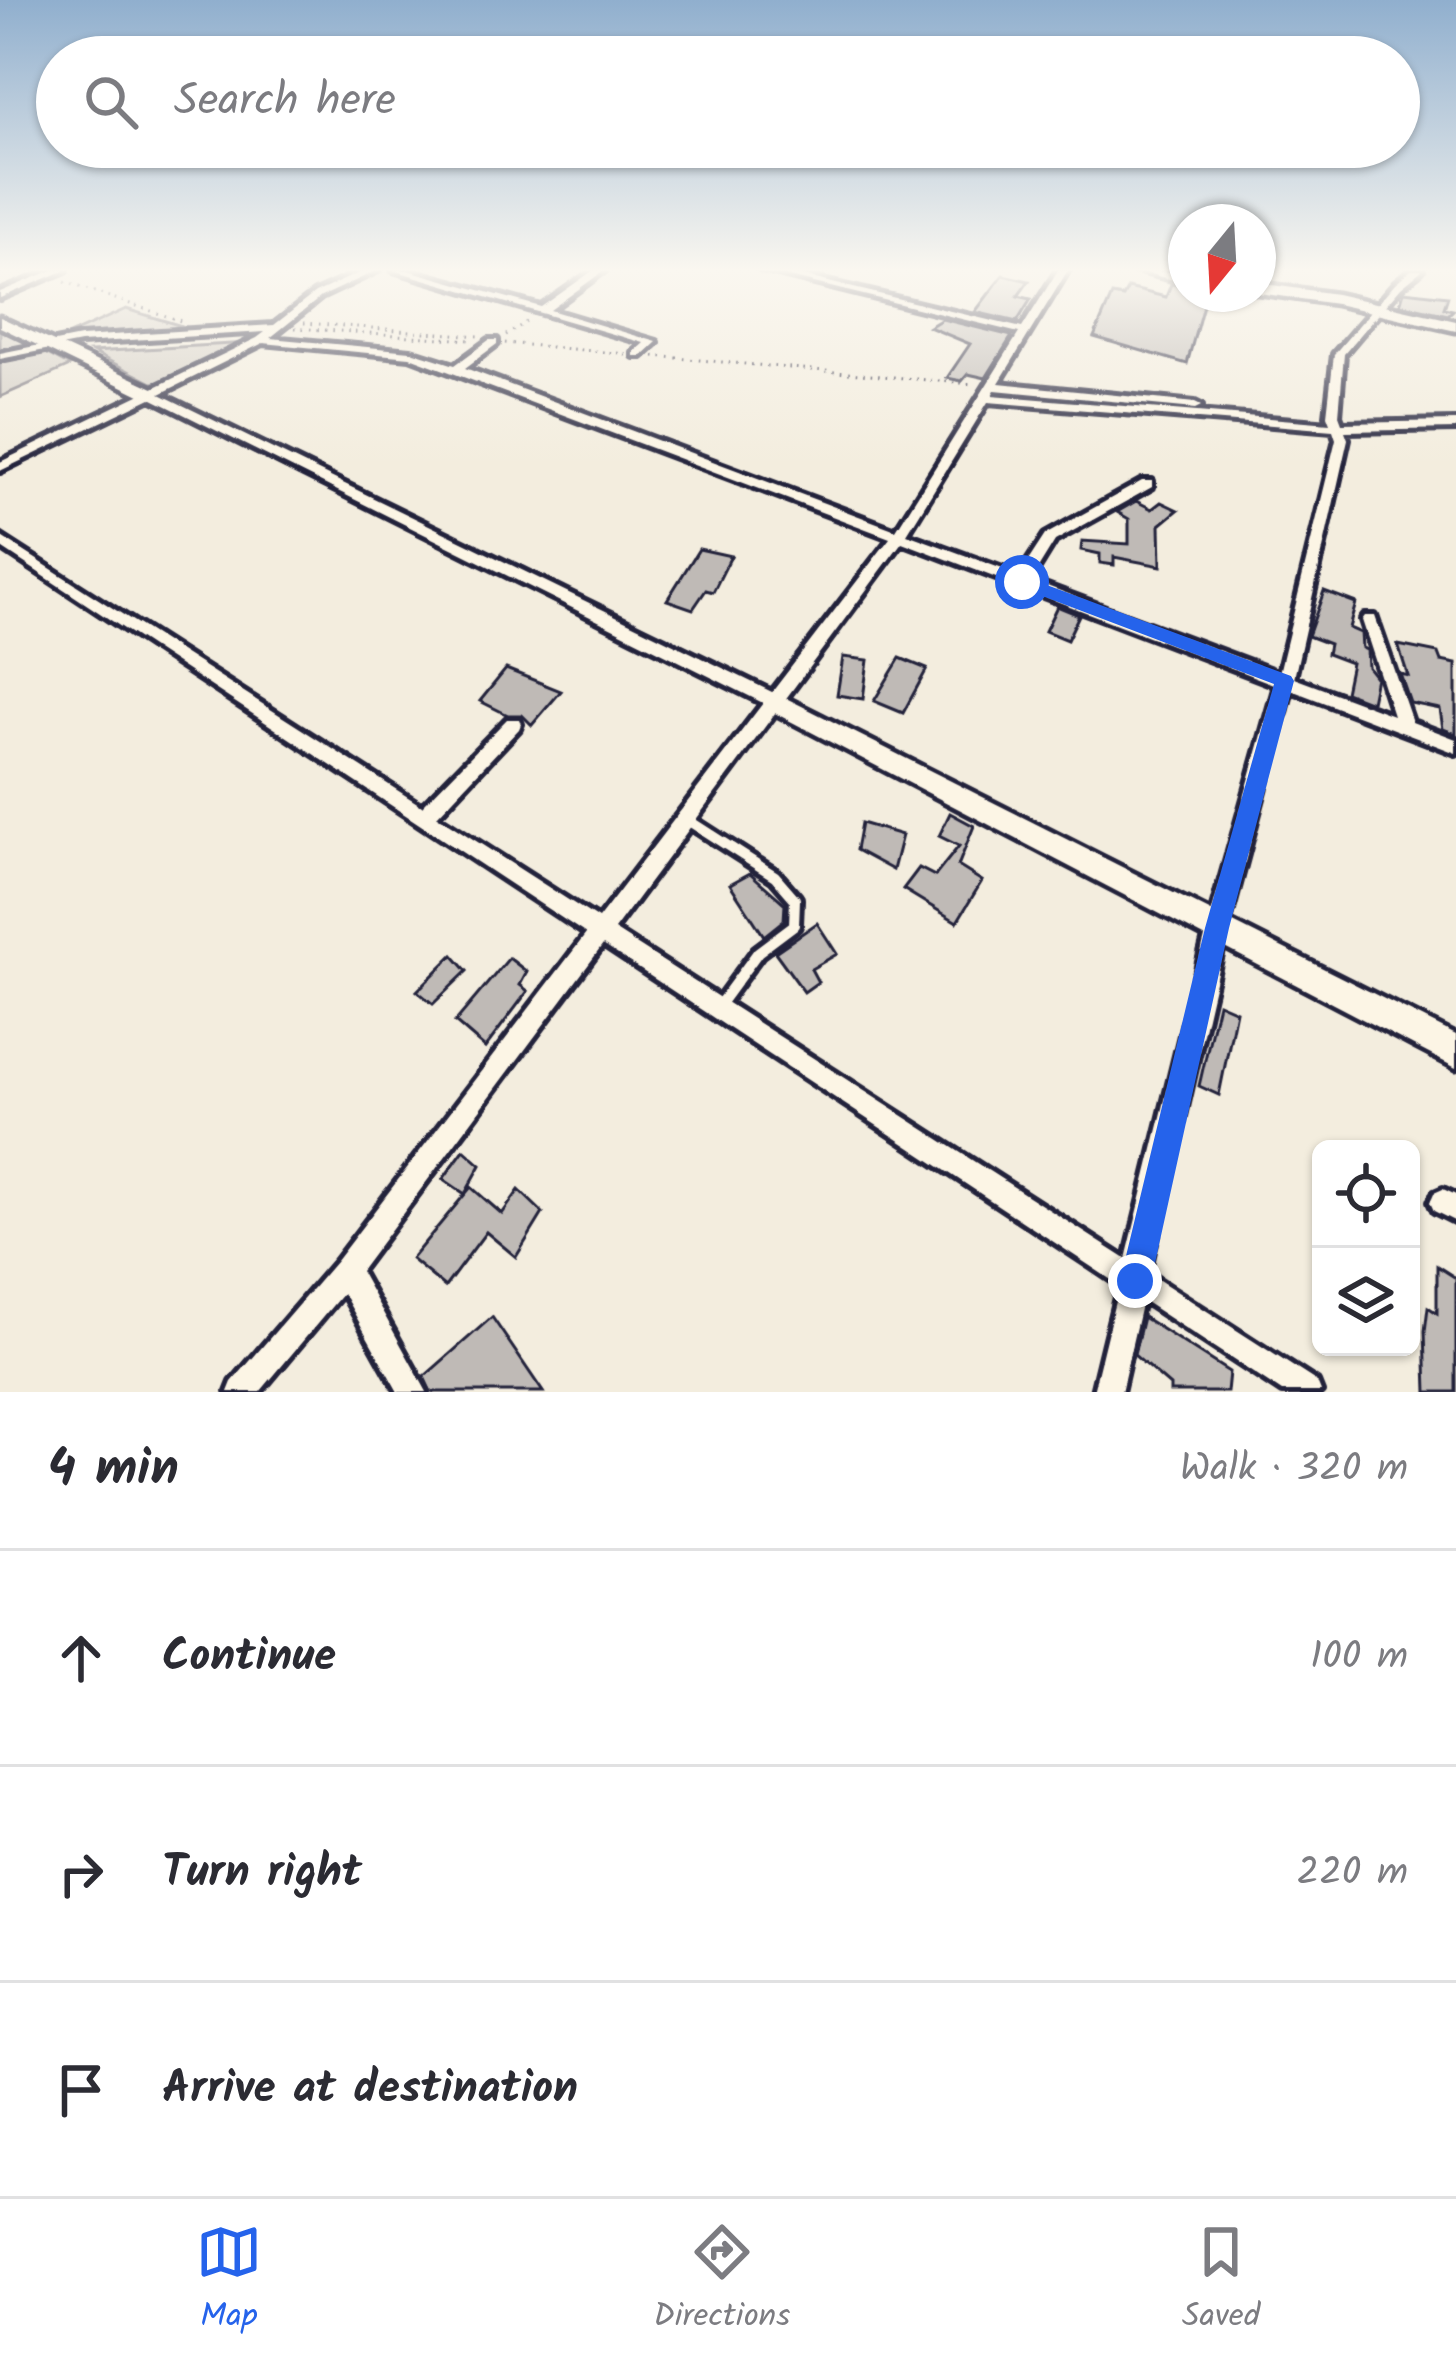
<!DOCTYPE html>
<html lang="en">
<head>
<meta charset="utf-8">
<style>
	:root { --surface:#fff; --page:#f7f7f7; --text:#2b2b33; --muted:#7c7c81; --line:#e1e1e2; --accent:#2563eb }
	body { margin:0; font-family:Kalam,sans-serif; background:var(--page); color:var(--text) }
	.controls { position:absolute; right:36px; bottom:36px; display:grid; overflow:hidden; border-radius:18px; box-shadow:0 3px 9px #0004 }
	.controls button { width:108px; height:108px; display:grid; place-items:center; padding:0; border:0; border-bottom:3px solid var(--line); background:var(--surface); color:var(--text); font:60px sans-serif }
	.compass { position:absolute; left:1168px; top:204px; width:108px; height:108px; border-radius:50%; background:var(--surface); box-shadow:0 3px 9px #0004; rotate:198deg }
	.stop { position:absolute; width:36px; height:36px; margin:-27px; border:9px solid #2563eb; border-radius:50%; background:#fff }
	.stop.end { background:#2563eb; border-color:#fff; box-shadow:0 3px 12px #0008 }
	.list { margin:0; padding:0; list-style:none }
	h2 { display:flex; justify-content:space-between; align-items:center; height:156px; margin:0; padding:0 48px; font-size:51px }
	h2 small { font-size:39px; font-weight:400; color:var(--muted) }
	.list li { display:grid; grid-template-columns:78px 1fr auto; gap:36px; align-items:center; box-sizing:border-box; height:216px; padding:0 48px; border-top:3px solid var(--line) }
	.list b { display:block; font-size:45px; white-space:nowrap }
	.list em { font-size:39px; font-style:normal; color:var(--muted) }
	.icon { flex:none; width:66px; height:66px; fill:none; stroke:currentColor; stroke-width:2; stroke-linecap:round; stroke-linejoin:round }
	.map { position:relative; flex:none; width:1456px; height:1392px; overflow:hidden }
	.search { position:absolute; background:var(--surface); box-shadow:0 3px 9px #0004; left:36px; right:36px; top:36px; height:132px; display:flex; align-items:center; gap:30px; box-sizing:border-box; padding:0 42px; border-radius:66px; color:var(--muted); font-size:45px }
	.sheet { height:804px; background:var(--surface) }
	nav { display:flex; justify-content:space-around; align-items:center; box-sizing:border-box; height:168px; border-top:3px solid var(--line); background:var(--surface); font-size:33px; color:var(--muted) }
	nav a { display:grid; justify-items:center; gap:6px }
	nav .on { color:var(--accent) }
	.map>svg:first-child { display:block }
	.green { fill:#d4cfc6; stroke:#7b7880; stroke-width:3 }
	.building { fill:#bfbab6; stroke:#22223b; stroke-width:3 }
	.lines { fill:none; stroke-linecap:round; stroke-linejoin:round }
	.lane-casing { stroke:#22223b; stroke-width:20 }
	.street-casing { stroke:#22223b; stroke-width:10 }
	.secondary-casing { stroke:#22223b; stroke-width:9 }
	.primary-casing { stroke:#22223b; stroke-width:9 }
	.path { stroke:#22223b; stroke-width:3; stroke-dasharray:1.5 6; stroke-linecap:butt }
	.lane { stroke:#fcf5e5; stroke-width:10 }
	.street { fill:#fcf5e5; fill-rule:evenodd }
	.secondary { fill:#fcf5e5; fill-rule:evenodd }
	.primary { fill:#fcf5e5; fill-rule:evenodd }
	.route { fill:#2563eb }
</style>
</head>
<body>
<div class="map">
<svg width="1456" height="1392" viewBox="0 0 1456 1392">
	<rect width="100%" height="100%" fill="#f3edde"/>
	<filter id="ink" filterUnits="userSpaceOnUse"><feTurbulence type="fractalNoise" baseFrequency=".00833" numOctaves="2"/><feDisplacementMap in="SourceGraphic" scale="24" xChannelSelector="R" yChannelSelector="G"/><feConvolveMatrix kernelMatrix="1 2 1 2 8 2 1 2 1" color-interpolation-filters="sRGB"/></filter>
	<g filter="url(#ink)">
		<g class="green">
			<polygon points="126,309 198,331 62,338"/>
			<polygon points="0,329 70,366 0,397"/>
			<polygon points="249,343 167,382 152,383 92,352"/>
		</g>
		<g class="building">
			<polygon points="1003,275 1029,281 1018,296 1031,299 1017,322 975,312"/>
			<polygon points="1171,284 1186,287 1186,294 1206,294 1187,364 1094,337 1112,295 1123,297 1128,288 1166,297"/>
			<polygon points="1404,291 1448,296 1444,308 1453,310 1448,315 1400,304"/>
			<polygon points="942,319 1012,336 986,378 968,374 962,381 947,378 970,344 929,327"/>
			<polygon points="1136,501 1152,509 1161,502 1178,510 1160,525 1161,566 1114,557 1114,565 1100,563 1100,554 1081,550 1082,541 1129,544 1129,519 1117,512"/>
			<polygon points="699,549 731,556 713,592 706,590 693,609 667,600"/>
			<polygon points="1324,591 1356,603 1349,628 1361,633 1362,648 1367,650 1368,667 1376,677 1371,702 1345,692 1351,663 1327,654 1329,644 1308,636"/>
			<polygon points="1057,606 1079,615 1067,640 1045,631"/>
			<polygon points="1398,645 1438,653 1441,661 1456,664 1456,734 1443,729 1440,709 1410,703 1400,674 1408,676"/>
			<polygon points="843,657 868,660 863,699 837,695"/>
			<polygon points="900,658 927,669 903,713 874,701"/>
			<polygon points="506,669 561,691 532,725 522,715 508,715 480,701"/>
			<polygon points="950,813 974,826 958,866 982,881 957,922 903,889 919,868 935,876 959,846 939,836"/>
			<polygon points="861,823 902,835 893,870 856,850"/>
			<polygon points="750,873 785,904 784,920 764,936 730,884"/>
			<polygon points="817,923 837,954 811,969 818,982 804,992 775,952"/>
			<polygon points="453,955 467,971 433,1004 417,991"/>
			<polygon points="509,958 527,972 520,985 528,991 485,1048 455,1022"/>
			<polygon points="1218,1003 1236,1011 1219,1095 1199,1086"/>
			<polygon points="464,1150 481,1165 465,1194 443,1179"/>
			<polygon points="471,1187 502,1214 519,1190 543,1213 516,1257 486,1232 445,1287 411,1259"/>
			<polygon points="1437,1266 1456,1278 1456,1392 1427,1392 1425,1331 1428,1307 1437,1313"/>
			<polygon points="492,1317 543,1392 431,1392 424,1377"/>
			<polygon points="1143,1317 1229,1372 1227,1392 1170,1392 1170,1386 1134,1355"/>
		</g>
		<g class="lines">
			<g class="lane-casing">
				<polyline id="lane" points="686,819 775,876 795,899 794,925 758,952 717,1008"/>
			</g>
			<g class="street-casing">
				<g id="street">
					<polygon points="53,270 66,270 0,298 0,292"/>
					<path d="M 365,270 L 378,270 L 321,297 L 270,338 L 411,351 L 455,365 L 489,340 L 497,340 L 497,344 L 465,368 L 896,530 L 1019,333 L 761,270 L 778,270 L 1022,328 L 1058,270 L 1068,270 L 999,383 L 1195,403 L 1201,406 L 1195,409 L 995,390 L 992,395 L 1330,423 L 1327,415 L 1334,354 L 1395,283 L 1411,270 L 1422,270 L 1401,287 L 1344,354 L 1339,415 L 1342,423 L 1456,421 L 1456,429 L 1345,431 L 1348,439 L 1294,678 L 1393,715 L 1362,620 L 1365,616 L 1375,616 L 1412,722 L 1456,739 L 1456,753 L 1291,690 L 1227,929 L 1148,1273 L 1317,1382 L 1321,1392 L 1282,1392 L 1142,1300 L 1121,1392 L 1093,1392 L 1119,1285 L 603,945 L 360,1271 L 427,1392 L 398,1392 L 343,1293 L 260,1392 L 228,1392 L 232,1382 L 336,1261 L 586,934 L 0,547 L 0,536 L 422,806 L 507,719 L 519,719 L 521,724 L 519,729 L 437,816 L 598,919 L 763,703 L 151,398 L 0,471 L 0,462 L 257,338 L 265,332 L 80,343 L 0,359 L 0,353 L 80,337 L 274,325 L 315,293 ZM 263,343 L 410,357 L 890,538 L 772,692 L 160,394 ZM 988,402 L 1333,430 L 1336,439 L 1279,673 L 1031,580 L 1055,541 L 1152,487 L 1152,481 L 1142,481 L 1045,535 L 1019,575 L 907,534 ZM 902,542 L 1276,685 L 1207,929 L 1126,1259 L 614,930 Z"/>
					<polygon points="393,270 408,270 541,307 594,270 605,270 550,310 657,342 642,356 634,356 634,352 644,343"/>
					<polygon points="1443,1189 1456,1195 1456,1222 1434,1211 1430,1202 1434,1193"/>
				</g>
			</g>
			<g class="secondary-casing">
				<g id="secondary">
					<polygon points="0,317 156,389 158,393 144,397 0,327"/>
					<polygon points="776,693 1456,1035 1456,1068 767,709 764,702 767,695"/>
				</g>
			</g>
			<g class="primary-casing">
				<g id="primary">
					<polygon points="1133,270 1186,273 1186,283"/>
					<polygon points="1258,283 1336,294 1456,321 1456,331 1336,304 1258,293"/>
				</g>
			</g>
			<g class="path">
				<polyline points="65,282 181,321"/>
				<polyline points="304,323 479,336"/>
				<polyline points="295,328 471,340"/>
				<polyline points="506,335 528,321"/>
				<polyline points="505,343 627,354"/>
				<polyline points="654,356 973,384"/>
			</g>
			<use href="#lane" class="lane"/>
			<use href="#street" class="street"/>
			<use href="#secondary" class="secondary"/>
			<use href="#primary" class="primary"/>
		</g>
	</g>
	<linearGradient id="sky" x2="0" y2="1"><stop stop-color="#90afce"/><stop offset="0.58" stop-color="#faf7f0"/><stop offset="1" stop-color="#faf7f0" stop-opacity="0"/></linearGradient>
	<rect width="1456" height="465" fill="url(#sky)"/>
	<polygon class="route" points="1016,578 1028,578 1291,676 1294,681 1229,928 1151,1281 1146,1292 1135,1296 1124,1292 1120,1281 1205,928 1274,684 1016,586"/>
</svg>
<div class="controls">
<button><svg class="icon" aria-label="locate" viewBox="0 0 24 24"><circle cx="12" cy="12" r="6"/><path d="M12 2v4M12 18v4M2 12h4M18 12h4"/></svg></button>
<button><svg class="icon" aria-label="layers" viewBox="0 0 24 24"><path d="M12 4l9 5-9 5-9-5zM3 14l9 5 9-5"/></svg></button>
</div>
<svg class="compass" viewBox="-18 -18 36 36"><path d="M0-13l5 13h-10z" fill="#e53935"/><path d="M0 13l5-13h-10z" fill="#7c7c81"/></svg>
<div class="stop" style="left:1022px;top:582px"></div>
<div class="stop end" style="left:1135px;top:1281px"></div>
<div class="search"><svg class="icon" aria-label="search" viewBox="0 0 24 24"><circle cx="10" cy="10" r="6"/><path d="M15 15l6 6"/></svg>Search here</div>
</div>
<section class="sheet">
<h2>4 min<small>Walk · 320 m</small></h2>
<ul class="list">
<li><svg class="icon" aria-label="ahead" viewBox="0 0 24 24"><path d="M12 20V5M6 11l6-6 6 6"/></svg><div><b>Continue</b></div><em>100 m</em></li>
<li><svg class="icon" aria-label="right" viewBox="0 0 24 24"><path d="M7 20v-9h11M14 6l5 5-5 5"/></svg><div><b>Turn right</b></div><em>220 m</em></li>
<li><svg class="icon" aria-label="arrive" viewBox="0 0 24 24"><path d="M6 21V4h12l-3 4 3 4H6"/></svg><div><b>Arrive at destination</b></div></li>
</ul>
</section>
<nav>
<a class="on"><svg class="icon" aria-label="map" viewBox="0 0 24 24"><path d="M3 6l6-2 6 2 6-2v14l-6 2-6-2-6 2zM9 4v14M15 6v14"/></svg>Map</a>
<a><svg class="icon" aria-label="directions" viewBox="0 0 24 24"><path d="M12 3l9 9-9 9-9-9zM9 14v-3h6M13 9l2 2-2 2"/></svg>Directions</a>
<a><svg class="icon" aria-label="saved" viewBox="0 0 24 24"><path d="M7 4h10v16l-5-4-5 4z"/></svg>Saved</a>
</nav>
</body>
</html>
